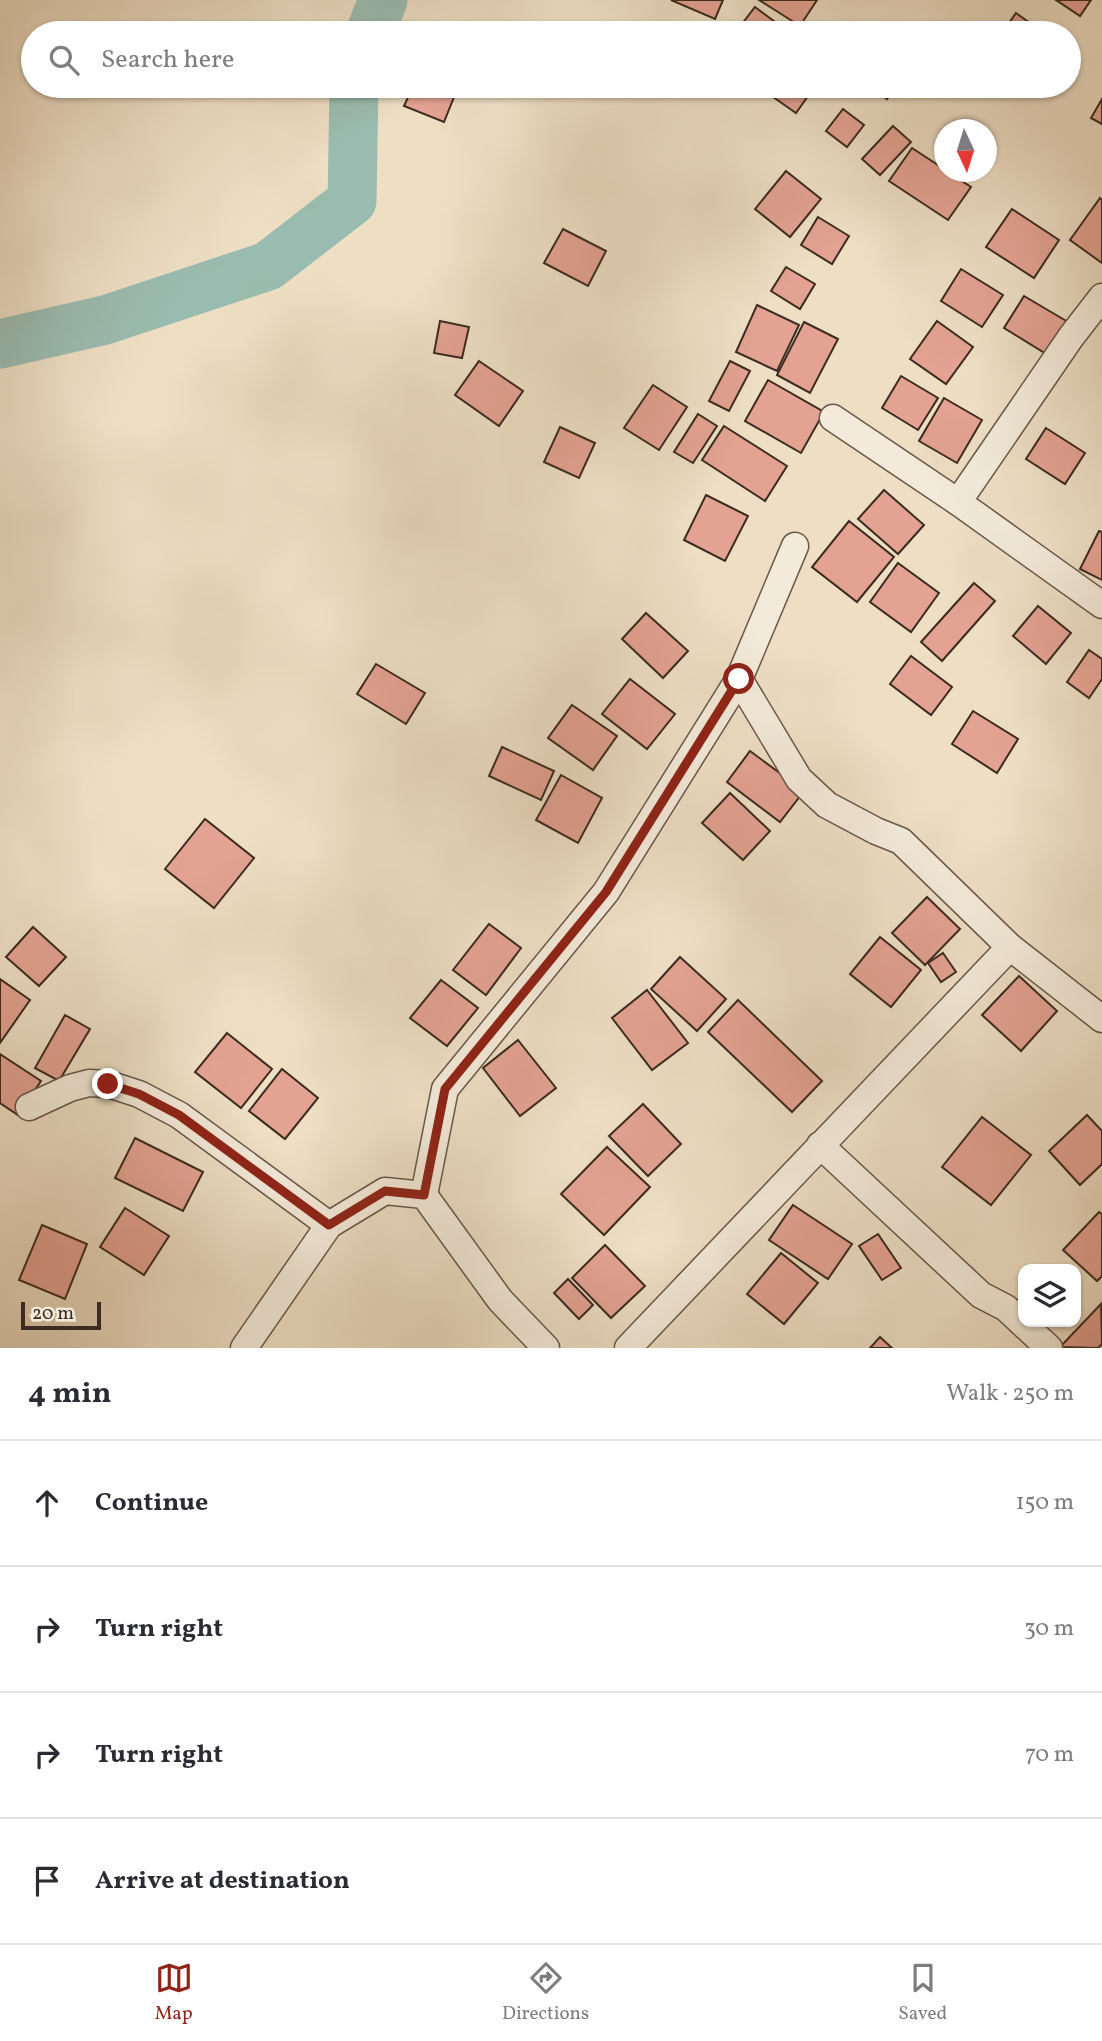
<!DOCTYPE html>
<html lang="en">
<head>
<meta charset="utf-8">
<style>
	:root { --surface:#fff; --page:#f7f7f7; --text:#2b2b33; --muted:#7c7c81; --line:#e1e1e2; --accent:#8f2418 }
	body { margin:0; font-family:Vollkorn,serif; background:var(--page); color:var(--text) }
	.controls { position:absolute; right:21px; bottom:21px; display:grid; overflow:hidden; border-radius:14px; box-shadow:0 2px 5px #0004 }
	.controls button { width:63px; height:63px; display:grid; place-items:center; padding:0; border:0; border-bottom:2px solid var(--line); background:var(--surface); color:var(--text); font:35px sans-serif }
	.compass { position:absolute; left:934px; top:119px; width:63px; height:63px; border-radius:50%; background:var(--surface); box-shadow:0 2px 5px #0004; rotate:176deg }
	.scale { position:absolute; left:21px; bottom:18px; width:80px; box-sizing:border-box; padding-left:7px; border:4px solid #3c2b20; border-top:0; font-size:19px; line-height:24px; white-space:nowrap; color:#3c2b20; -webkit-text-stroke:5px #f3ead9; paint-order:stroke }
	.stop { position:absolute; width:21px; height:21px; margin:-16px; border:5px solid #8f2418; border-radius:50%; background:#fff }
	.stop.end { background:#8f2418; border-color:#fff; box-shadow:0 2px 7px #0008 }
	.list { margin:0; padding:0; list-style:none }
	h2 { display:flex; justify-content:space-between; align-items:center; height:91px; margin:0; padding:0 28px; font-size:30px }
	h2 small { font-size:23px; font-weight:400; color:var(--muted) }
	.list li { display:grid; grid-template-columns:46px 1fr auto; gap:21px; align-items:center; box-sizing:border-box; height:126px; padding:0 28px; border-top:2px solid var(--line) }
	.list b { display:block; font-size:26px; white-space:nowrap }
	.list em { font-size:23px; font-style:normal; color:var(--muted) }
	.icon { flex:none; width:38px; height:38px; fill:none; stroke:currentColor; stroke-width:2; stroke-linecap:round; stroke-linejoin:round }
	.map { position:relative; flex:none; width:1102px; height:1348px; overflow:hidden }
	.search { position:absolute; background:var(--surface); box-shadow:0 2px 5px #0004; left:21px; right:21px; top:21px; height:77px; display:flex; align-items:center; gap:18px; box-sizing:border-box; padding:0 24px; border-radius:38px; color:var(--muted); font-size:26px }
	.sheet { height:595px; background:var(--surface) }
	nav { display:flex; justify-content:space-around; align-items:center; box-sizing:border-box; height:98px; border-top:2px solid var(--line); background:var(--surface); font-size:19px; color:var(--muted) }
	nav a { display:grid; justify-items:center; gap:4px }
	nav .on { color:var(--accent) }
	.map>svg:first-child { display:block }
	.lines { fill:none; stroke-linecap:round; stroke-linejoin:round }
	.river { stroke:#9abcb0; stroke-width:49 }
	.building { fill:#e3a292; stroke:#3c2b20; stroke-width:2 }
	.minor-casing { stroke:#685849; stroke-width:29 }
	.minor { stroke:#f3ead9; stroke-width:26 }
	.route { stroke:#8f2418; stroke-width:9 }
</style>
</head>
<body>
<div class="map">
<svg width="1102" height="1348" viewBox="0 0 1102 1348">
	<rect width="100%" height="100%" fill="#eddec4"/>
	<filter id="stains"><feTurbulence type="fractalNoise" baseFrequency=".00286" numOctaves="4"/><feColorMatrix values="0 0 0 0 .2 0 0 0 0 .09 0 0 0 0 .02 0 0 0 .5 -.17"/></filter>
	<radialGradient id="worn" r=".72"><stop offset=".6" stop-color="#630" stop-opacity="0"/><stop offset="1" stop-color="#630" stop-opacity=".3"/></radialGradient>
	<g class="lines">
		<g class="river">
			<polyline points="370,33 383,0"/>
			<polyline points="0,344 105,320 268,266 352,201 354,86"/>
		</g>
	</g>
	<g class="building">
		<polygon points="671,0 723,0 715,19"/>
		<polygon points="759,0 817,0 800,26"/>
		<polygon points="1056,0 1091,0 1080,16"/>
		<polygon points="755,7 790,33 735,33"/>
		<polygon points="1016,13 1044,33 1002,33"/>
		<polygon points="696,23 719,33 691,33"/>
		<polygon points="413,86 426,86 454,97 444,122 404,106"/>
		<polygon points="760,86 815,86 796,113 759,87"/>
		<polygon points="868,86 896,86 887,99"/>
		<polygon points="1102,99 1102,124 1091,118"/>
		<polygon points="843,109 864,125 847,147 826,131"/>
		<polygon points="893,126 911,142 880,175 862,159"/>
		<polygon points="912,148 944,169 944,172 948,172 971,187 948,220 889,181"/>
		<polygon points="786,171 821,199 790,237 755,209"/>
		<polygon points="1100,198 1102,200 1102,263 1070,240"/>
		<polygon points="1012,209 1059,240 1034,278 986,247"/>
		<polygon points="818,217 849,236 832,264 801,245"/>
		<polygon points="563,229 606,251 588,286 544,263"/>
		<polygon points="786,267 815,284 800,309 771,291"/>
		<polygon points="961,269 1003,295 982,327 941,301"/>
		<polygon points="1024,296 1068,322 1048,355 1004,328"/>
		<polygon points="757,305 799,325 777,371 736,352"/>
		<polygon points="440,321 469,327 462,358 434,353"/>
		<polygon points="937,321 973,347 946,384 910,359"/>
		<polygon points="804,322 838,339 810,393 777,375"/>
		<polygon points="479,361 523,391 499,426 455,395"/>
		<polygon points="730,361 750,371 729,411 709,401"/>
		<polygon points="901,376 938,398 918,430 882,408"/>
		<polygon points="768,380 824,412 801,453 745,421"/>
		<polygon points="653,385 687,407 659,450 624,428"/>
		<polygon points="944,398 982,420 957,463 919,441"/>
		<polygon points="698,414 717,426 693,463 674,452"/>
		<polygon points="724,426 787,466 765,501 702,460"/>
		<polygon points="560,427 595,443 579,478 544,462"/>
		<polygon points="1046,428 1085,453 1065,484 1026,459"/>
		<polygon points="884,490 924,525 898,554 858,519"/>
		<polygon points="706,495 748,516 725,561 684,540"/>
		<polygon points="849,521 894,557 857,602 812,567"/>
		<polygon points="1099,531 1102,532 1102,580 1080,569"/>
		<polygon points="898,563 939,593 911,632 870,602"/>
		<polygon points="974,583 995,601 942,661 921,642"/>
		<polygon points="1038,606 1071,633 1046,664 1013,636"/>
		<polygon points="646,613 688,651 663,678 622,639"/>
		<polygon points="1089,650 1102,659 1102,679 1089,698 1067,682"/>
		<polygon points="911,656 952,687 931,715 890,684"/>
		<polygon points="376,664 425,693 406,724 357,694"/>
		<polygon points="630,679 675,714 647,749 602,714"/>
		<polygon points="572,705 617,736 593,770 548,738"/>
		<polygon points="973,711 1018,739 997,773 952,744"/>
		<polygon points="502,747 554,771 541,800 489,776"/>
		<polygon points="750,751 804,791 780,822 727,782"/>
		<polygon points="561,775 602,798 578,843 536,820"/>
		<polygon points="730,793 770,831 743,860 702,823"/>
		<polygon points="205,819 254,858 214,908 165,869"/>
		<polygon points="927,897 960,929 925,965 892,933"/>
		<polygon points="489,924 521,948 486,995 453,970"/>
		<polygon points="33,927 66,957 39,986 6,957"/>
		<polygon points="880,937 921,970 891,1007 850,974"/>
		<polygon points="943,953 956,972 941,982 928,963"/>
		<polygon points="680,957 726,999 697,1031 651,989"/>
		<polygon points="1019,976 1057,1011 1021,1051 982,1015"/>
		<polygon points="0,979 30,1000 0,1043"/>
		<polygon points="441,980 478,1008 447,1046 410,1018"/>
		<polygon points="647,990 688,1043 652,1070 612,1018"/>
		<polygon points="738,1000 822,1081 792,1112 708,1032"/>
		<polygon points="65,1015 90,1029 59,1081 35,1068"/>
		<polygon points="227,1033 272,1069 241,1108 195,1072"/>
		<polygon points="518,1040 556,1088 520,1116 483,1068"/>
		<polygon points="0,1054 41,1081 18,1115 0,1103"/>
		<polygon points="282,1069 318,1098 285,1139 249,1111"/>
		<polygon points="643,1104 681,1144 648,1176 609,1136"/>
		<polygon points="1087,1115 1102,1131 1102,1164 1080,1185 1049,1151"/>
		<polygon points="982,1117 1031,1155 991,1205 942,1167"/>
		<polygon points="135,1138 203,1172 183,1211 115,1178"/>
		<polygon points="607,1147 650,1187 604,1235 561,1194"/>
		<polygon points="793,1205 852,1244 828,1279 769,1240"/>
		<polygon points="125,1208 169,1236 144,1275 100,1247"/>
		<polygon points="1099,1212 1102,1214 1102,1276 1097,1281 1063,1250"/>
		<polygon points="42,1225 87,1244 65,1299 19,1280"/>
		<polygon points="878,1234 901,1268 882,1280 859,1246"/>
		<polygon points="605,1245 645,1286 611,1318 572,1278"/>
		<polygon points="781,1253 818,1283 784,1324 747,1294"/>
		<polygon points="568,1279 593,1305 579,1319 554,1293"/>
		<polygon points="1101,1304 1102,1344 1098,1348 1060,1347"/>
		<polygon points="880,1337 892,1348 870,1348"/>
	</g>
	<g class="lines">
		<g class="minor-casing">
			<g id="minor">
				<polyline points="833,418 958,502 1102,605"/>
				<polyline points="958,502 1071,337 1102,297"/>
				<polyline points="739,679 799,779 827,805 876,831 901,841 1010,947 1102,1019"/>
				<polyline points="29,1107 70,1088 89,1083 108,1084 139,1094 179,1115 329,1225"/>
				<polyline points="820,1145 981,1295 1006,1308 1049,1348"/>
				<polyline points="424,1195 445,1089 606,892 739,679 795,546"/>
				<polyline points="244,1348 329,1225 385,1191 424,1195 500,1300 546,1348"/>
				<polyline points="628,1348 1010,947"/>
			</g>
		</g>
		<use href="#minor" class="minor"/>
	</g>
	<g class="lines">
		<polyline class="route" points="108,1084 139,1094 179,1115 329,1225 385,1191 424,1195 445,1089 606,892 739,679"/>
	</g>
	<rect width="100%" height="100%" filter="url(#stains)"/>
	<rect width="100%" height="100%" fill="url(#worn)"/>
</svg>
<div class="controls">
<button><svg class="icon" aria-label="layers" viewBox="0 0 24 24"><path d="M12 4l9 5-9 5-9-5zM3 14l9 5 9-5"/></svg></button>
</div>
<svg class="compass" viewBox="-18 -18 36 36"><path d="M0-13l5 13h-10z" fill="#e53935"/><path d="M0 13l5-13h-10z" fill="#7c7c81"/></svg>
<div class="scale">20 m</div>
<div class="stop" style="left:739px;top:679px"></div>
<div class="stop end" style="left:108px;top:1084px"></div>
<div class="search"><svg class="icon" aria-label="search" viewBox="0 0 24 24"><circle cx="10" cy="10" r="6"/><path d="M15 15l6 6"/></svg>Search here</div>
</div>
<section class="sheet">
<h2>4 min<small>Walk · 250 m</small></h2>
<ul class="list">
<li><svg class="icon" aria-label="ahead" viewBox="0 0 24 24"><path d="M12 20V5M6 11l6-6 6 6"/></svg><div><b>Continue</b></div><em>150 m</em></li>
<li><svg class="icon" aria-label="right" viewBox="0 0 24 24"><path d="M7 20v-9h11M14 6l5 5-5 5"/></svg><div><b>Turn right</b></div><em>30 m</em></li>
<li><svg class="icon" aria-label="right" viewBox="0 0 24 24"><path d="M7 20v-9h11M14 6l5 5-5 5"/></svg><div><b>Turn right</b></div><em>70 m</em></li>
<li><svg class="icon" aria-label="arrive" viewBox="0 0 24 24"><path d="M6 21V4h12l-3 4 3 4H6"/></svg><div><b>Arrive at destination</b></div></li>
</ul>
</section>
<nav>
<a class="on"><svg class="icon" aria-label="map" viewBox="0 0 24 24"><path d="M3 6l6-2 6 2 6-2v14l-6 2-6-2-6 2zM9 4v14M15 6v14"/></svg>Map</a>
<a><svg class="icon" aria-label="directions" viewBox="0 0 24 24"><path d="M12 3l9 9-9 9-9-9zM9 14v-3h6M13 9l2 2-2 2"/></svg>Directions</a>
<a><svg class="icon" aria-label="saved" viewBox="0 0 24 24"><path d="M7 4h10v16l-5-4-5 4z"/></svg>Saved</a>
</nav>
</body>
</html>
